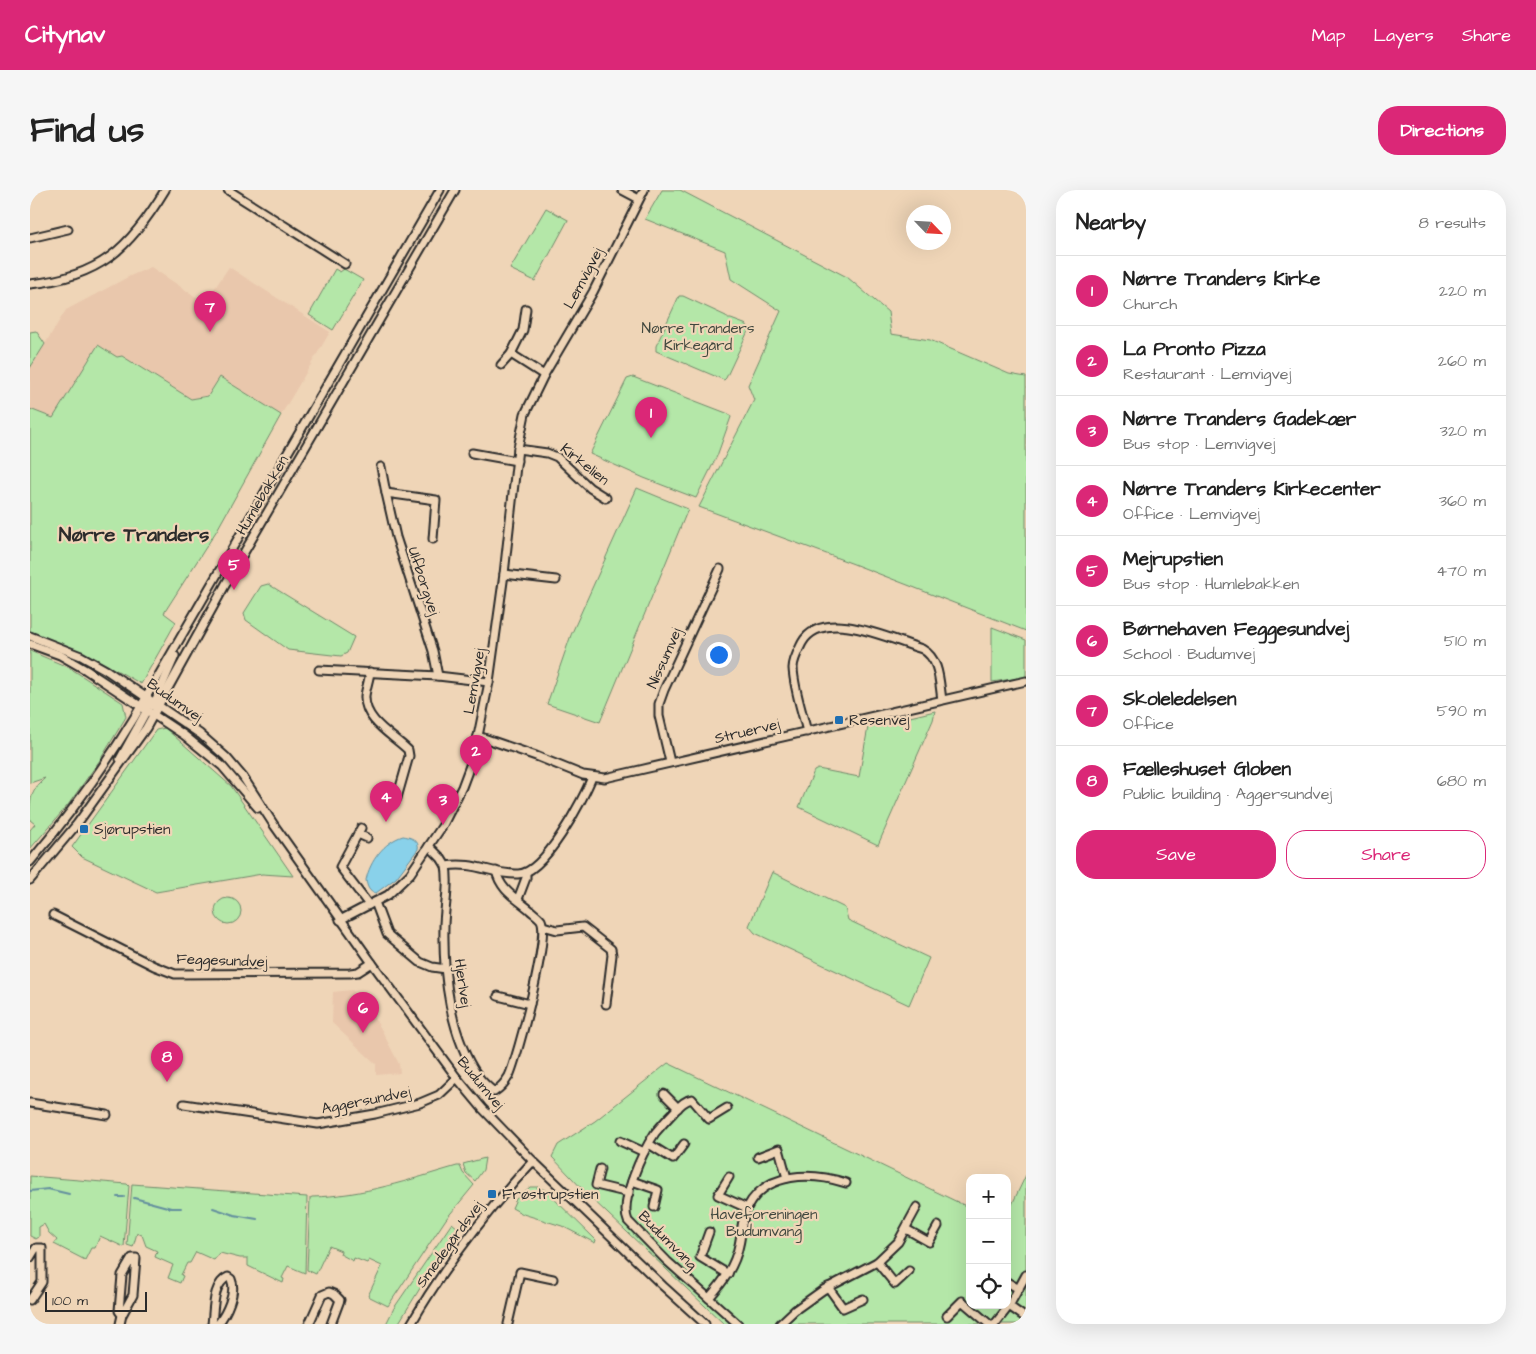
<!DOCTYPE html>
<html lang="en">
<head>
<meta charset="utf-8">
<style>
	:root { --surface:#fff; --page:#f6f6f6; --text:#222; --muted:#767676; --line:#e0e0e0; --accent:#db2777 }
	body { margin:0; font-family:"Architects Daughter",sans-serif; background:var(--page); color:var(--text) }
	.controls { position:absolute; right:15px; bottom:15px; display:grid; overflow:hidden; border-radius:10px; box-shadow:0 5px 20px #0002 }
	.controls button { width:45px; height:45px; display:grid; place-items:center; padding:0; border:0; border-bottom:1px solid var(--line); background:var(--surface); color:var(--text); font:25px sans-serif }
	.compass { position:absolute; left:876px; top:15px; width:45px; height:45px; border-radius:50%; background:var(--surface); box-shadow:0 5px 20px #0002; rotate:115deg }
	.scale { position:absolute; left:15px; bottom:12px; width:102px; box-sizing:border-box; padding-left:5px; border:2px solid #2b2b2b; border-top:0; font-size:14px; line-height:18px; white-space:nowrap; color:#2b2b2b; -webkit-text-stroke:4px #efd5b7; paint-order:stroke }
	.you { position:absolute; left:688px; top:464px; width:18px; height:18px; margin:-12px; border:4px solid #fff; border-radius:50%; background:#1a73e8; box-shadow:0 0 0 8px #1a73e833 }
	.badge { display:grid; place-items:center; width:32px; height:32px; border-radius:50%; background:var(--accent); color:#fff; font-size:16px; font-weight:700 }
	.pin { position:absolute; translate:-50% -41px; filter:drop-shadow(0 1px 2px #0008) }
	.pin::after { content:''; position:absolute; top:26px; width:18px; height:15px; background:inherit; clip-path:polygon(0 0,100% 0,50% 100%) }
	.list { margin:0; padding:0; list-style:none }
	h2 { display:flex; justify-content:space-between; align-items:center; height:65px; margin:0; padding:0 20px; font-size:21px }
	h2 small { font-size:16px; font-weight:400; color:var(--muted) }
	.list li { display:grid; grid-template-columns:32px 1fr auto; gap:15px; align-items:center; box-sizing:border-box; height:70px; padding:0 20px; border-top:1px solid var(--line) }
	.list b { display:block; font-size:19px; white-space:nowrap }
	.list p { margin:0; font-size:16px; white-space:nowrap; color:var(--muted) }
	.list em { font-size:16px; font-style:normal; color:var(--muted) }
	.actions { display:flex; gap:10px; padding:15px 20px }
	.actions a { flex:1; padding:11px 0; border:1px solid var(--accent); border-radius:20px; text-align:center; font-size:18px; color:var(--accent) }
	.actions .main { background:var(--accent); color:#fff }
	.icon { flex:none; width:28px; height:28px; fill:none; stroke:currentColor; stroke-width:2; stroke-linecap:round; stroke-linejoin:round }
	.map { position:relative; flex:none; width:996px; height:1134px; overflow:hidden; border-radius:20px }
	header { display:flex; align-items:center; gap:30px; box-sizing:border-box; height:70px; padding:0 25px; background:var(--accent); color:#fff }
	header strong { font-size:24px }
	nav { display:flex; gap:28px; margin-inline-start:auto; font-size:18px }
	.intro { display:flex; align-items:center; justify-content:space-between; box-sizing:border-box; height:120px; padding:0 30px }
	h1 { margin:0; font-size:35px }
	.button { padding:12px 22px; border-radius:20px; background:var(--accent); color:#fff; font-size:18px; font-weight:700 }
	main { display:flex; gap:30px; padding:0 30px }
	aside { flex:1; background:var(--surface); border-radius:20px; box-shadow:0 5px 20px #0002 }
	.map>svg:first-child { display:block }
	.built { fill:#e9c7ac }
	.green { fill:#b4e7a8; stroke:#70896a }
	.water { fill:#89d1ea; stroke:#638f9e }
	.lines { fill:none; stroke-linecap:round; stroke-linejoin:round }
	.stream { stroke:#638f9e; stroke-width:2 }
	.minor-casing { stroke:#2b2b2b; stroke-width:11 }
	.minor { stroke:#efd5b7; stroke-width:7 }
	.poi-dot { fill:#1f6fb2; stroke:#efd5b7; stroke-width:2 }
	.labels { text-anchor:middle; stroke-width:4.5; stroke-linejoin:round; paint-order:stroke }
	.street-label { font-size:15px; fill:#2b2b2b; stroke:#efd5b7 }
	.park-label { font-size:15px; fill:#40473e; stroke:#efd5b7 }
	.poi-label { font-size:15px; fill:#2b2b2b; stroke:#efd5b7; text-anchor:start }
	.district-label { font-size:20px; font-weight:bold; fill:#2b2b2b; stroke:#efd5b7 }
</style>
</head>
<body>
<header>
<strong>Citynav</strong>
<nav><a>Map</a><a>Layers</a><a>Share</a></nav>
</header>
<div class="intro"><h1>Find us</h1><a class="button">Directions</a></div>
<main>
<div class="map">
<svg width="996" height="1134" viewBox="0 0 996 1134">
	<rect width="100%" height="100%" fill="#efd5b7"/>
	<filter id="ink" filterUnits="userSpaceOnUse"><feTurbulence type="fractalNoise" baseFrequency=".02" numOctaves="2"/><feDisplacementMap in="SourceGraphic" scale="10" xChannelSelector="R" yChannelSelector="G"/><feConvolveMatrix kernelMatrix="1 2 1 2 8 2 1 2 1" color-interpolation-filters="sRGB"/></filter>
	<g filter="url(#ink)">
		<g class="built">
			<polygon points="121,77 175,113 199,77 300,142 251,225 190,188 178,206 161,209 92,166 87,167 23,229 0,219 0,178 36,120 100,86"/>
			<polygon points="322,800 327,805 330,803 335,809 332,811 350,837 369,874 370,883 346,885 346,874 302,833 303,802"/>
		</g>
		<g class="green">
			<polygon points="632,0 650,0 817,87 858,122 861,144 900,150 979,184 996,187 996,441 821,373 669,317 724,210 718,195 751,121 701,89 695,61 615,29"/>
			<polygon points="516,18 538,30 505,91 480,79"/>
			<polygon points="305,79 310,82 314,79 333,90 303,140 279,125"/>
			<polygon points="649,106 653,106 696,126 698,129 701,129 717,135 719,139 696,188 694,190 626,161 626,156"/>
			<polygon points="6,141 15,154 0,178 0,142"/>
			<path d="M 68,155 L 87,167 L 92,166 L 161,209 L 178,206 L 190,187 L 251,225 L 187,340 L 134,423 L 146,432 L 111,494 C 75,473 40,455 0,443 L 0,219 L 23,228 Z"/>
			<polygon points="603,187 699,224 701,227 687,266 666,308 614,288 560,264 597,189"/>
			<polygon points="607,298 658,319 570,532 517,514 541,445"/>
			<polygon points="238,394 324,447 317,463 311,466 258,460 216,430 214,423 231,396"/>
			<polygon points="962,437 996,450 996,487 962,492"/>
			<path d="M 0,461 L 40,478 L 93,513 L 96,527 L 70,570 L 38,615 L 0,659 L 0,640 L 5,634 L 0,630 C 0,609 0,602 15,588 L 0,593 Z"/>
			<polygon points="905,521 903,530 848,655 769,617 784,581 788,579 829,587 838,537"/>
			<polygon points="135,538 201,596 263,686 232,684 126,702 52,667 42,657 126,540"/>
			<polygon points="742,682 815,718 818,730 899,768 879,815 725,743 719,736"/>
			<circle cx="198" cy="721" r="13"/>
			<polygon points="638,873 940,1018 940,1115 977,1115 977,1025 996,985 996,1134 694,1134 558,1005 522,967 528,955 565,931"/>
			<polygon points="455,968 453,980 445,991 436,983 433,974"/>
			<path d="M 427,976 L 430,976 L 433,983 L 444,995 L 416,1029 L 358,1116 L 338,1106 L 352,1076 L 339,1070 L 337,1073 L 324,1068 L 323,1071 L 310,1064 L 311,1061 L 299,1056 L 286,1084 L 277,1080 L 280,1008 L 282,1007 C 332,1006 379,990 427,976 Z"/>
			<polygon points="0,986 97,994 99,996 94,1057 70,1046 65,1058 61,1058 55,1070 24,1054 27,1050 19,1043 14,1034 9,1037 9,1047 6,1049 0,1046"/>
			<polygon points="102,994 277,1007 275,1083 258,1076 252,1088 254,1089 253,1093 218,1076 218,1068 210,1068 190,1063 184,1070 166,1062 160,1073 157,1073 151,1085 153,1086 150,1093 138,1088 143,1075 125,1067 127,1061 116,1056 112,1045 107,1043 103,1057 97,1055"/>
			<polygon points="500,997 508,997 515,1000 566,1050 565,1053 532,1036 493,1024 482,1018 486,1009"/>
			<polygon points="422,1033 429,1039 400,1082 368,1134 356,1134 364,1118"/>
		</g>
		<path class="water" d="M 373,646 C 380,647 390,650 388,659 L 366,688 L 346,703 C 339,703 337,696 336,690 C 340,671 354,652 373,646 Z"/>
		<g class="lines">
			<g class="stream">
				<polyline points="0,1001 18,999 39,1004"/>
				<polyline points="87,1007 94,1007"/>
				<polyline points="104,1008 141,1018 151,1018"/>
				<polyline points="183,1018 204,1025 227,1029"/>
			</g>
			<g class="minor-casing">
				<g id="minor">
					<polyline points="198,0 315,74"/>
					<polyline points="592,0 609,9"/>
					<polyline points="0,48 38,39"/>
					<path d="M 0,94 C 70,87 100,58 135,0"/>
					<polyline points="496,119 493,140 481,164 514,185"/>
					<polyline points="471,175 481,164"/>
					<polyline points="488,259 517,263 527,267 560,298 576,308"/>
					<polyline points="442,263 487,271"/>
					<polyline points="351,277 356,303"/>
					<polyline points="403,349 406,310 356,303 366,347 403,461 408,486"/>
					<polyline points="474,384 526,390"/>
					<polyline points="0,446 51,466 76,480 170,544 196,567 213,587 244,635 342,773 427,888 452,918 503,971 633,1096 675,1134"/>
					<polyline points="0,454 30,465 56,480 154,545 192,576 228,618"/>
					<polyline points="289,480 408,486 459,492"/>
					<path d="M 340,482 C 339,490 336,498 335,506 C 334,531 363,545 378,560 L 379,566 L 367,608"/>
					<polyline points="123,516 145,466"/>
					<path d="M 777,542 C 772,521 764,499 763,478 C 763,470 768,461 772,453 C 793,416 862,450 892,459 C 910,469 909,491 912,510"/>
					<polyline points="448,546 506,566 553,585 575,588 996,491"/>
					<polyline points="90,569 117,520 118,515 117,507"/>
					<polyline points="640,572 629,526 629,514 634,500 690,379"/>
					<polyline points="331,638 310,677 339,715"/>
					<polyline points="328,644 337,648"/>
					<path d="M 399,656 L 411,668 L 416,676 C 445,671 462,685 488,684 C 514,684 553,610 562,587"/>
					<path d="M 0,672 C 39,626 73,579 104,528 L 410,0"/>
					<path d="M 416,676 C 420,697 414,717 414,737 C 413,785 420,846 448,886 C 452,892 458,897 464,902 C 470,898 475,893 479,886 C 488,865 520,747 511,730 C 508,726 503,723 500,720 C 485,707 471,701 466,681"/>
					<polyline points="0,690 47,634 116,538 198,390 425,0"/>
					<polyline points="488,709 496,688 496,683"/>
					<polyline points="345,712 357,744 390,772 402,777 416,779"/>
					<polyline points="23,725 124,776 145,784 320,783 328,782 342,773"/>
					<polyline points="310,730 358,705 380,684 413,635 432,597 441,573 448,546 459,492 474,384 488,258 495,224 514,185 563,102 614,0"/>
					<polyline points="513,736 527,740 553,737 581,759 582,765 576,814"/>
					<polyline points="468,806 500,814"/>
					<polyline points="634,904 648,918"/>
					<polyline points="0,913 77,925"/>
					<polyline points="154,914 288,934 345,924 390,913 409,905 427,888"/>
					<path d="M 697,918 L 679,929 L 662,909 C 655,910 648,917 643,923 C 637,929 631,936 625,943 C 613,961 589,1011 598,1031 L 637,1071 L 708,1134"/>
					<polyline points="590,951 614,962"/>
					<polyline points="619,954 643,969 654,954"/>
					<polyline points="728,967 749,959 757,988"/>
					<polyline points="570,979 566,995 599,1003"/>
					<polyline points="699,987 688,1005 717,1018"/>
					<polyline points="602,991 628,1000 624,1017"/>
					<polyline points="876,1039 899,1052 908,1036"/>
					<polyline points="679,1042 670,1067 698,1084"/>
					<polyline points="0,1068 6,1058 12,1058 12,1092 0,1110"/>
					<polyline points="847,1072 865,1094 879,1081"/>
					<polyline points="977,1092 989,1099"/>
					<polyline points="798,1097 813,1118 833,1109"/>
					<path d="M 679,1108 C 693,1092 705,1076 709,1055 C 712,1043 711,1030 717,1018 C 736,981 782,982 816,993"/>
					<polyline points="979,1116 996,1128"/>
					<polyline points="917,1126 932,1111 959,1134"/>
					<polyline points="90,1134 92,1125 103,1105 106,1068 102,1068 92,1085 89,1121 92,1125"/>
					<path d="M 182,1134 C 184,1120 182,1094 198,1087 L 201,1089 C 207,1102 196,1124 188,1134"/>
					<polyline points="279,1134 292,1105 299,1102 304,1104 310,1110 301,1134"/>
					<path d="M 381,1134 C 415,1075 457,1021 503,971"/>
					<polyline points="478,1134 490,1082 523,1089"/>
					<polyline points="750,1134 765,1120 793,1100 847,1072 868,1052 887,1017"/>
					<polyline points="965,1134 979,1116 996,1085"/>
				</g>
			</g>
			<use href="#minor" class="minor"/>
		</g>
	</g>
	<g class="poi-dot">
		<rect x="804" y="525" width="10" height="10" rx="2.5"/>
		<rect x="49" y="634" width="10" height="10" rx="2.5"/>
		<rect x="457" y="999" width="10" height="10" rx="2.5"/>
	</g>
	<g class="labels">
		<g class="street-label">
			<text transform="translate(553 88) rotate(-62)" y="5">Lemvigvej</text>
			<text transform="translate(555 274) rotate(38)" y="5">Kirkelien</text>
			<text transform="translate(232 305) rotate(-60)" y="5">Humlebakken</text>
			<text transform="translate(394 391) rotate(72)" y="5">Ulfborgvej</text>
			<text transform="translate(634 468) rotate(-66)" y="5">Nissumvej</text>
			<text transform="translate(444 491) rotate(-80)" y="5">Lemvigvej</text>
			<text transform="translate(145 510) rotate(35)" y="5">Budumvej</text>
			<text transform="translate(717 541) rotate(-13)" y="5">Struervej</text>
			<text transform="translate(192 770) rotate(2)" y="5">Feggesundvej</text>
			<text transform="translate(433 793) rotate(82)" y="5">Hjerlvej</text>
			<text transform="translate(451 893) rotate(50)" y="5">Budumvej</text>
			<text transform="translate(336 910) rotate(-11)" y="5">Aggersundvej</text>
			<text transform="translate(638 1050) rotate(45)" y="5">Budumvang</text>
			<text transform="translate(419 1054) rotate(-54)" y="5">Smedegårdsvej</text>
		</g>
		<g class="park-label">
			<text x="668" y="143">Nørre Tranders<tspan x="668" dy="17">Kirkegård</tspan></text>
			<text x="734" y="1029">Haveforeningen<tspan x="734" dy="17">Budumvang</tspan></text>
		</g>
		<g class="poi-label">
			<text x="819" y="535">Resenvej</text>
			<text x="64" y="644">Sjørupstien</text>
			<text x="472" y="1009">Frøstrupstien</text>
		</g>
		<g class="district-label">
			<text x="104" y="351">Nørre Tranders</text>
		</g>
	</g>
</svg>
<div class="controls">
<button>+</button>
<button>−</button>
<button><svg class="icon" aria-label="locate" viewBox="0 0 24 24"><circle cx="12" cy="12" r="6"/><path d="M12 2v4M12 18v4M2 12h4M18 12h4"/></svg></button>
</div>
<svg class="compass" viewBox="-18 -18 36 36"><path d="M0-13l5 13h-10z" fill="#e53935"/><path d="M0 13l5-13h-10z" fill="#767676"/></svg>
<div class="scale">100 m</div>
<div class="you"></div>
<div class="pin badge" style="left:621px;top:248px">1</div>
<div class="pin badge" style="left:446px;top:586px">2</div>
<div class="pin badge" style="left:413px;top:635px">3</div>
<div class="pin badge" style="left:356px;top:632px">4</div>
<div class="pin badge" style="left:204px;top:400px">5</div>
<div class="pin badge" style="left:333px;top:843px">6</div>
<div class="pin badge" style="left:180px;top:142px">7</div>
<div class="pin badge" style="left:137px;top:892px">8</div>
</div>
<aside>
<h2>Nearby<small>8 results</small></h2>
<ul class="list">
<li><span class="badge">1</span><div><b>Nørre Tranders Kirke</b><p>Church</p></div><em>220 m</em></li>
<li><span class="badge">2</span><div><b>La Pronto Pizza</b><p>Restaurant · Lemvigvej</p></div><em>260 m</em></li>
<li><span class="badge">3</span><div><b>Nørre Tranders Gadekær</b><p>Bus stop · Lemvigvej</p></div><em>320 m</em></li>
<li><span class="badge">4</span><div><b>Nørre Tranders Kirkecenter</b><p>Office · Lemvigvej</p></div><em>360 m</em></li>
<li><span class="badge">5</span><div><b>Mejrupstien</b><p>Bus stop · Humlebakken</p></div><em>470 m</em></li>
<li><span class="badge">6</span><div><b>Børnehaven Feggesundvej</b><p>School · Budumvej</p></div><em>510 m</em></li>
<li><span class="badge">7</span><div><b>Skoleledelsen</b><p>Office</p></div><em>590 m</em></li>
<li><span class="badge">8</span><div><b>Fælleshuset Globen</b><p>Public building · Aggersundvej</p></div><em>680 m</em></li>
</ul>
<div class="actions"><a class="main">Save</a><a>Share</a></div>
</aside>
</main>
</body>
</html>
